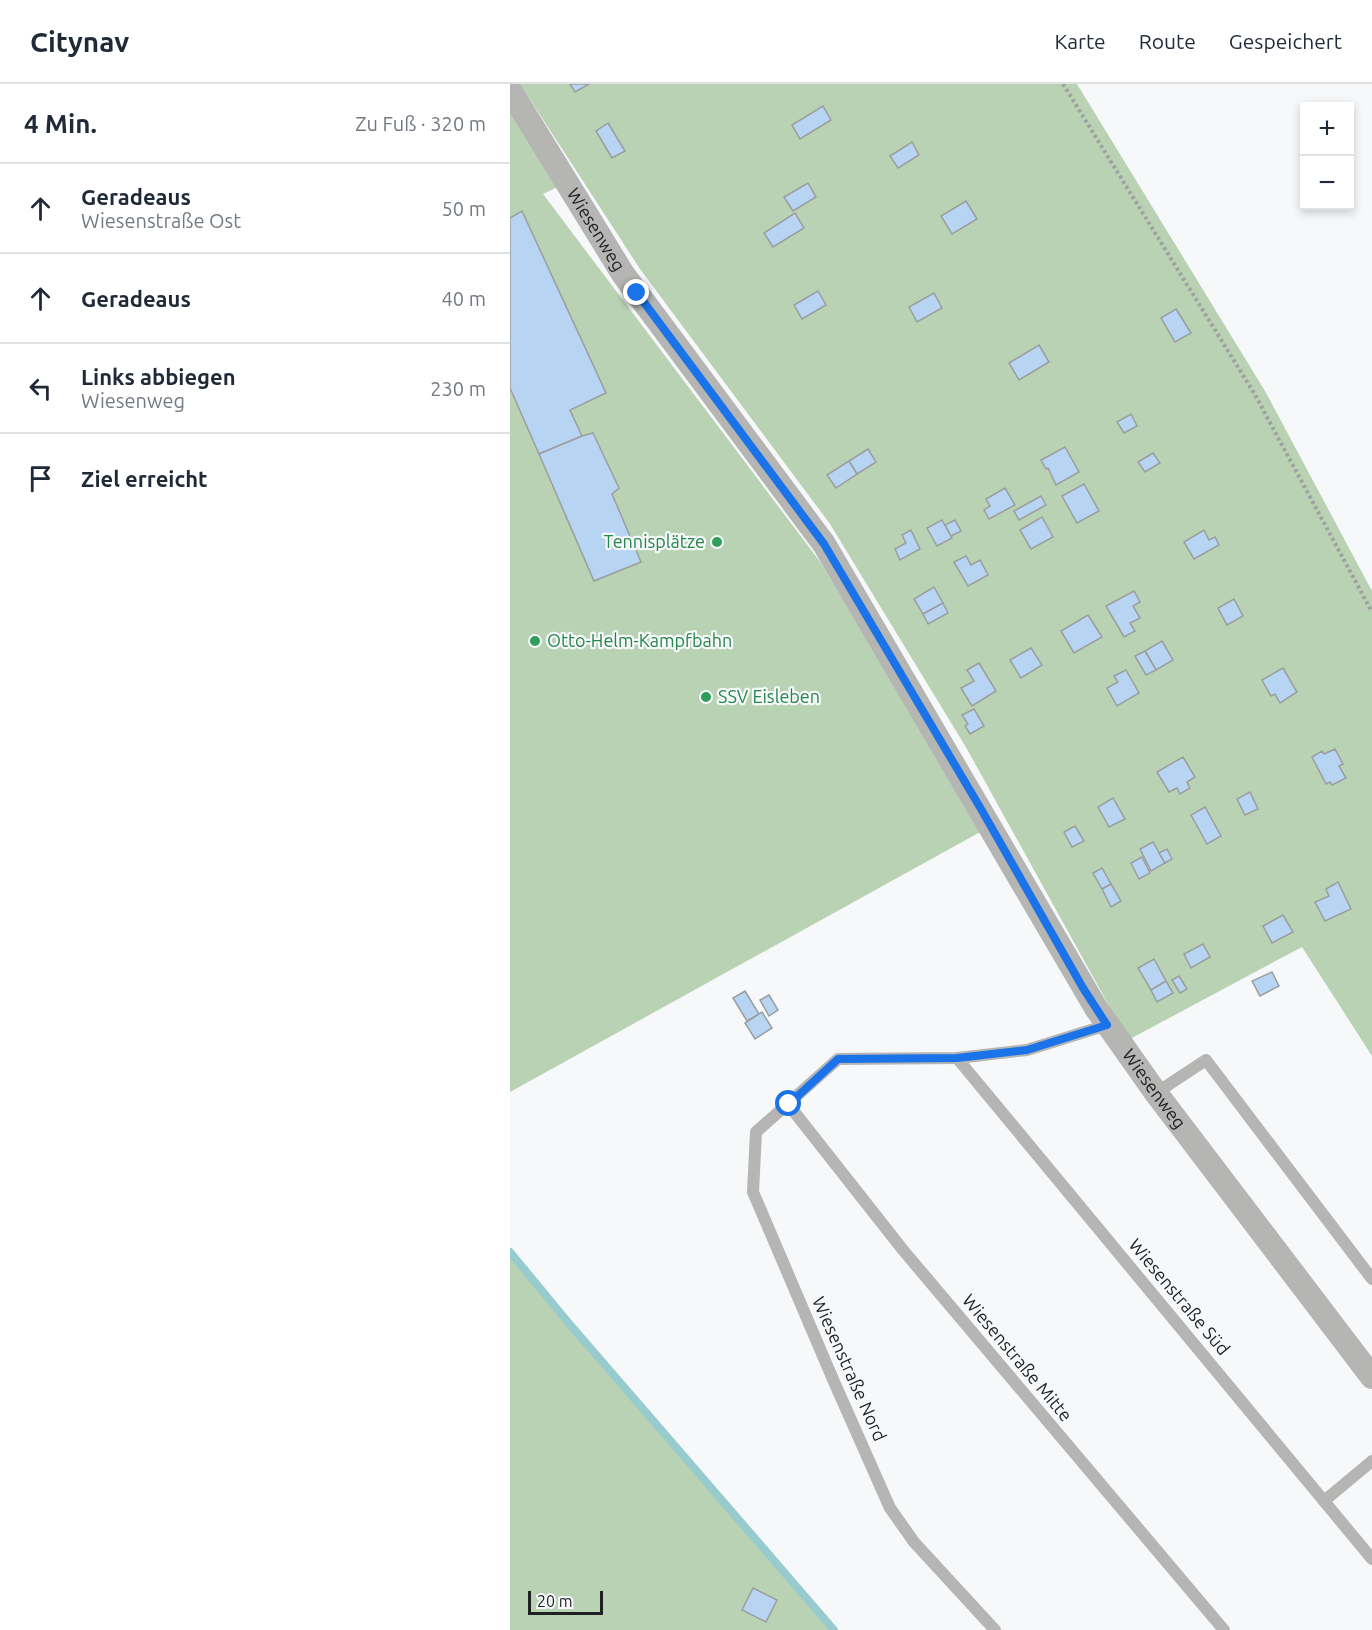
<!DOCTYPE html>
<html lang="de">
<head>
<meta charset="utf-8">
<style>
	:root { --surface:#fff; --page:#f2f2f3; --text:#1f2937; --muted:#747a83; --line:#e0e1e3 }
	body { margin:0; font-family:Ubuntu,sans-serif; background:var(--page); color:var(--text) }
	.controls { position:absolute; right:18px; top:18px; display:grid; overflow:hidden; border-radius:0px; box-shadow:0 3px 9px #0003 }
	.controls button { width:54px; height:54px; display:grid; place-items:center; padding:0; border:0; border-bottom:2px solid var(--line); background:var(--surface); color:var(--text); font:30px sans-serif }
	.scale { position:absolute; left:18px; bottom:15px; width:75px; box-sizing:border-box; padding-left:6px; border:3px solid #1f2021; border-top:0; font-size:16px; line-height:21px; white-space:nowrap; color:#1f2021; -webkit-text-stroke:4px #f6f8fa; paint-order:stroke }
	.stop { position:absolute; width:18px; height:18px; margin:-14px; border:4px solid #1a73e8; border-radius:50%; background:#fff }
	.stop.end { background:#1a73e8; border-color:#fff; box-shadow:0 2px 6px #0008 }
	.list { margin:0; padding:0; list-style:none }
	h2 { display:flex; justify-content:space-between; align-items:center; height:78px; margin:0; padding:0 24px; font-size:26px }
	h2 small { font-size:20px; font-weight:400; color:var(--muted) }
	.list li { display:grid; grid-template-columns:39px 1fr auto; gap:18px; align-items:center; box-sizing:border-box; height:90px; padding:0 24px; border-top:2px solid var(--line) }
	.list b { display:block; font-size:22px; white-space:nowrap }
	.list p { margin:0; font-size:20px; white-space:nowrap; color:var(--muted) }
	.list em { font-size:20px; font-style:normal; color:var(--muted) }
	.icon { flex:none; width:33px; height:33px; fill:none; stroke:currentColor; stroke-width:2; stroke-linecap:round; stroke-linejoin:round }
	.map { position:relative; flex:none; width:862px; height:1546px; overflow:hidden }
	header { display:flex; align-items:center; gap:36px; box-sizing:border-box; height:84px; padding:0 30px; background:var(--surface); border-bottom:2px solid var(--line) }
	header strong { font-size:28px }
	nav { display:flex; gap:33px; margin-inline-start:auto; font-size:21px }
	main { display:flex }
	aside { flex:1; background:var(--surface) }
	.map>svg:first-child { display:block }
	.green { fill:#b9d2b3 }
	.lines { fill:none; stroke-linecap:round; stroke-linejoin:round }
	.stream { stroke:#98cbcd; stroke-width:8 }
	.building { fill:#b7d5f3; stroke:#9b9d9e; stroke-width:1.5 }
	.path { stroke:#9fa0a2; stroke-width:4; stroke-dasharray:3 3; stroke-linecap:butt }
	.lane { stroke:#b5b5b4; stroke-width:12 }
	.street { stroke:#b5b5b4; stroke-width:24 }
	.route { stroke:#1a73e8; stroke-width:8 }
	.leisure-dot { fill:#2e9e5b; stroke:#f6f8fa; stroke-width:2 }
	.labels { text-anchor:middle; stroke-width:4.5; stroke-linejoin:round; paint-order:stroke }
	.street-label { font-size:18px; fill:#1f2021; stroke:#f6f8fa }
	.leisure-label { font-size:18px; fill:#27864d; stroke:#f6f8fa; text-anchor:start }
</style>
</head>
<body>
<header>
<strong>Citynav</strong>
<nav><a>Karte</a><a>Route</a><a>Gespeichert</a></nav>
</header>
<main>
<aside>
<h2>4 Min.<small>Zu Fuß · 320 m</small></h2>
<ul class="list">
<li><svg class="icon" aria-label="ahead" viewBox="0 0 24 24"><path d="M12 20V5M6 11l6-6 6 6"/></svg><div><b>Geradeaus</b><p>Wiesenstraße Ost</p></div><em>50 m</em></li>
<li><svg class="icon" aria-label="ahead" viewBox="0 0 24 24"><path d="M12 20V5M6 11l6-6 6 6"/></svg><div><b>Geradeaus</b></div><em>40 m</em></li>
<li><svg class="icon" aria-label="left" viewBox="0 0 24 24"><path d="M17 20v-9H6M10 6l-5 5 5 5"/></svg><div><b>Links abbiegen</b><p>Wiesenweg</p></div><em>230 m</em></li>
<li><svg class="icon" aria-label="arrive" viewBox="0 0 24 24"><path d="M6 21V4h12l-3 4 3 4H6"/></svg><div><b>Ziel erreicht</b></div></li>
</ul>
</aside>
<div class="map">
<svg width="862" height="1546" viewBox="0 0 862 1546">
	<rect width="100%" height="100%" fill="#f6f8fa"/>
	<g class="green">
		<polygon points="10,0 567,0 755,307 862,507 862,972 792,863 618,956 457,665 320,440 130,185"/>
		<polygon points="0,4 58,98 33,110 311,479 472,747 0,1008"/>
		<polygon points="0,1168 57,1237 324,1546 0,1546"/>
	</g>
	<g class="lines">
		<polyline class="stream" points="0,1168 57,1237 324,1546"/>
	</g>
	<g class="building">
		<polygon points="60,0 79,0 65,8"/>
		<polygon points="313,22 321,36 290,55 282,41"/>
		<polygon points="98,39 115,67 102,74 86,47"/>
		<polygon points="402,58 409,71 388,84 380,72"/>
		<polygon points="298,99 306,113 283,127 274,113"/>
		<polygon points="456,117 467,135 442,150 431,132"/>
		<polygon points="12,127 96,309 60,326 72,352 29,370 0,304 0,134"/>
		<polygon points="285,129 294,144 263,163 254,149"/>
		<polygon points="308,207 316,221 292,235 284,221"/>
		<polygon points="424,209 432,224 407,238 399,223"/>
		<polygon points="666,225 681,249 665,258 651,234"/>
		<polygon points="529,261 539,278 509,296 499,279"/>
		<polygon points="621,330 627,342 614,349 607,338"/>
		<polygon points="83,349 109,404 102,410 131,478 84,497 29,370 72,352"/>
		<polygon points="555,363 569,388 546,401 538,384 536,385 531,376"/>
		<polygon points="358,365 366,378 347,390 339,377"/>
		<polygon points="643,369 650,379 635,388 628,378"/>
		<polygon points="339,377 347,390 326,404 317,391"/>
		<polygon points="574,400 589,427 567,439 552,412"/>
		<polygon points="495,404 505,421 479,435 474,426 480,422 476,415"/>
		<polygon points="531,412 536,421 509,436 504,427"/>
		<polygon points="532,433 543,453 521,465 510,446"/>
		<polygon points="432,436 442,454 427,462 417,444"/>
		<polygon points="445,436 451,447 441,452 435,441"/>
		<polygon points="401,446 410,465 390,476 385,465 396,459 392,451"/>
		<polygon points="694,446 699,456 705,453 709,461 684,475 674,458"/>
		<polygon points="456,472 461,481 470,476 478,491 458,502 444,478"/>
		<polygon points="424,503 433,519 413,530 404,515"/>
		<polygon points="624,507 630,518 623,522 630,534 620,539 625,547 614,553 596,522"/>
		<polygon points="724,515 733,532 717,541 708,524"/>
		<polygon points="433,519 438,529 418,540 413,530"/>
		<polygon points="578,531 592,553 564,569 551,547"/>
		<polygon points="652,557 663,576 646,586 635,567"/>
		<polygon points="521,564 532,581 511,594 500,576"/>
		<polygon points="635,567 646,586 636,591 625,572"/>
		<polygon points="469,579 486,607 462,622 451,604 464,597 457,586"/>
		<polygon points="773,584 787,608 770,619 765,610 761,612 752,596"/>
		<polygon points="616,586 629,609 607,622 597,604 608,598 604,592"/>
		<polygon points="464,625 474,642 460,650 455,642 458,640 452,631"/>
		<polygon points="825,665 833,680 829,682 836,694 822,701 820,698 816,700 802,673 812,667 814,670"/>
		<polygon points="673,673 685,693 677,698 680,704 670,710 667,704 659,708 647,688"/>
		<polygon points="740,708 748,725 735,731 727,715"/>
		<polygon points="603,714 615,735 599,743 588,723"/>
		<polygon points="695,723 711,752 697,760 681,731"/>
		<polygon points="565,742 574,757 562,763 554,748"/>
		<polygon points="643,758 655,779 641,787 630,765"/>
		<polygon points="657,765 662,775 655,779 649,769"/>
		<polygon points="632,773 640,789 629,795 621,779"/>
		<polygon points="592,784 601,800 592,805 583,789"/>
		<polygon points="828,798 841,825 815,837 805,818 819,812 816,805"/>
		<polygon points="601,800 611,817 601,823 592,805"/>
		<polygon points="773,831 783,848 762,859 753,842"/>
		<polygon points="693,860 700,873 681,884 674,870"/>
		<polygon points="644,875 656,897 641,906 628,884"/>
		<polygon points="762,888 769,902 750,912 742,897"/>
		<polygon points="669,892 677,905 670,909 662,896"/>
		<polygon points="656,897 663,909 647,918 641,906"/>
		<polygon points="235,907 249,930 237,937 223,914"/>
		<polygon points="259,911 268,926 259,932 250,916"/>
		<polygon points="252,928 262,944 245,955 235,939"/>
		<polygon points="243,1504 267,1516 256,1538 232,1526"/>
	</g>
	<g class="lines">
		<polyline class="path" points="553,0 744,309 862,528"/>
		<g class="lane">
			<polyline points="447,974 862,1475"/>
			<polyline points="646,1009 696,976 862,1195"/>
			<polyline points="278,1020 393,1166 714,1546"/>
			<polyline points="814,1417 862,1377"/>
			<polyline points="485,1546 404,1458 380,1424 325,1300 243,1108 246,1048 328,975 447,974 517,966 597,941"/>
		</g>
		<path class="street" id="s1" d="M 0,6 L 113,190 L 314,460 L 586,924 L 646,1009 L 862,1293"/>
	</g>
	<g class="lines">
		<polyline class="route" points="127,209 314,460 471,725 573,904 597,941 517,966 447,974 328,975 279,1020"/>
	</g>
	<g class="leisure-dot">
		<circle cx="207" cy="458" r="6"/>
		<circle cx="25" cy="557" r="6"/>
		<circle cx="196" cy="613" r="6"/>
	</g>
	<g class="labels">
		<g class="street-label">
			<text dy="6" stroke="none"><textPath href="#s1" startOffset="164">Wiesenweg</textPath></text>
			<text dy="6" stroke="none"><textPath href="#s1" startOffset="1190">Wiesenweg</textPath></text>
			<text transform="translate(669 1213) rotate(50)" y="6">Wiesenstraße Süd</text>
			<text transform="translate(507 1274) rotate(50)" y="6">Wiesenstraße Mitte</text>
			<text transform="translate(339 1285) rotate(66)" y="6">Wiesenstraße Nord</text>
		</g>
		<g class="leisure-label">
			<text x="195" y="464" text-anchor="end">Tennisplätze</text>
			<text x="37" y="563">Otto-Helm-Kampfbahn</text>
			<text x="208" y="619">SSV Eisleben</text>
		</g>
	</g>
</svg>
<div class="controls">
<button>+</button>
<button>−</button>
</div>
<div class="scale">20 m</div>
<div class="stop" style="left:279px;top:1020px"></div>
<div class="stop end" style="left:127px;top:209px"></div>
</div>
</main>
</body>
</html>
